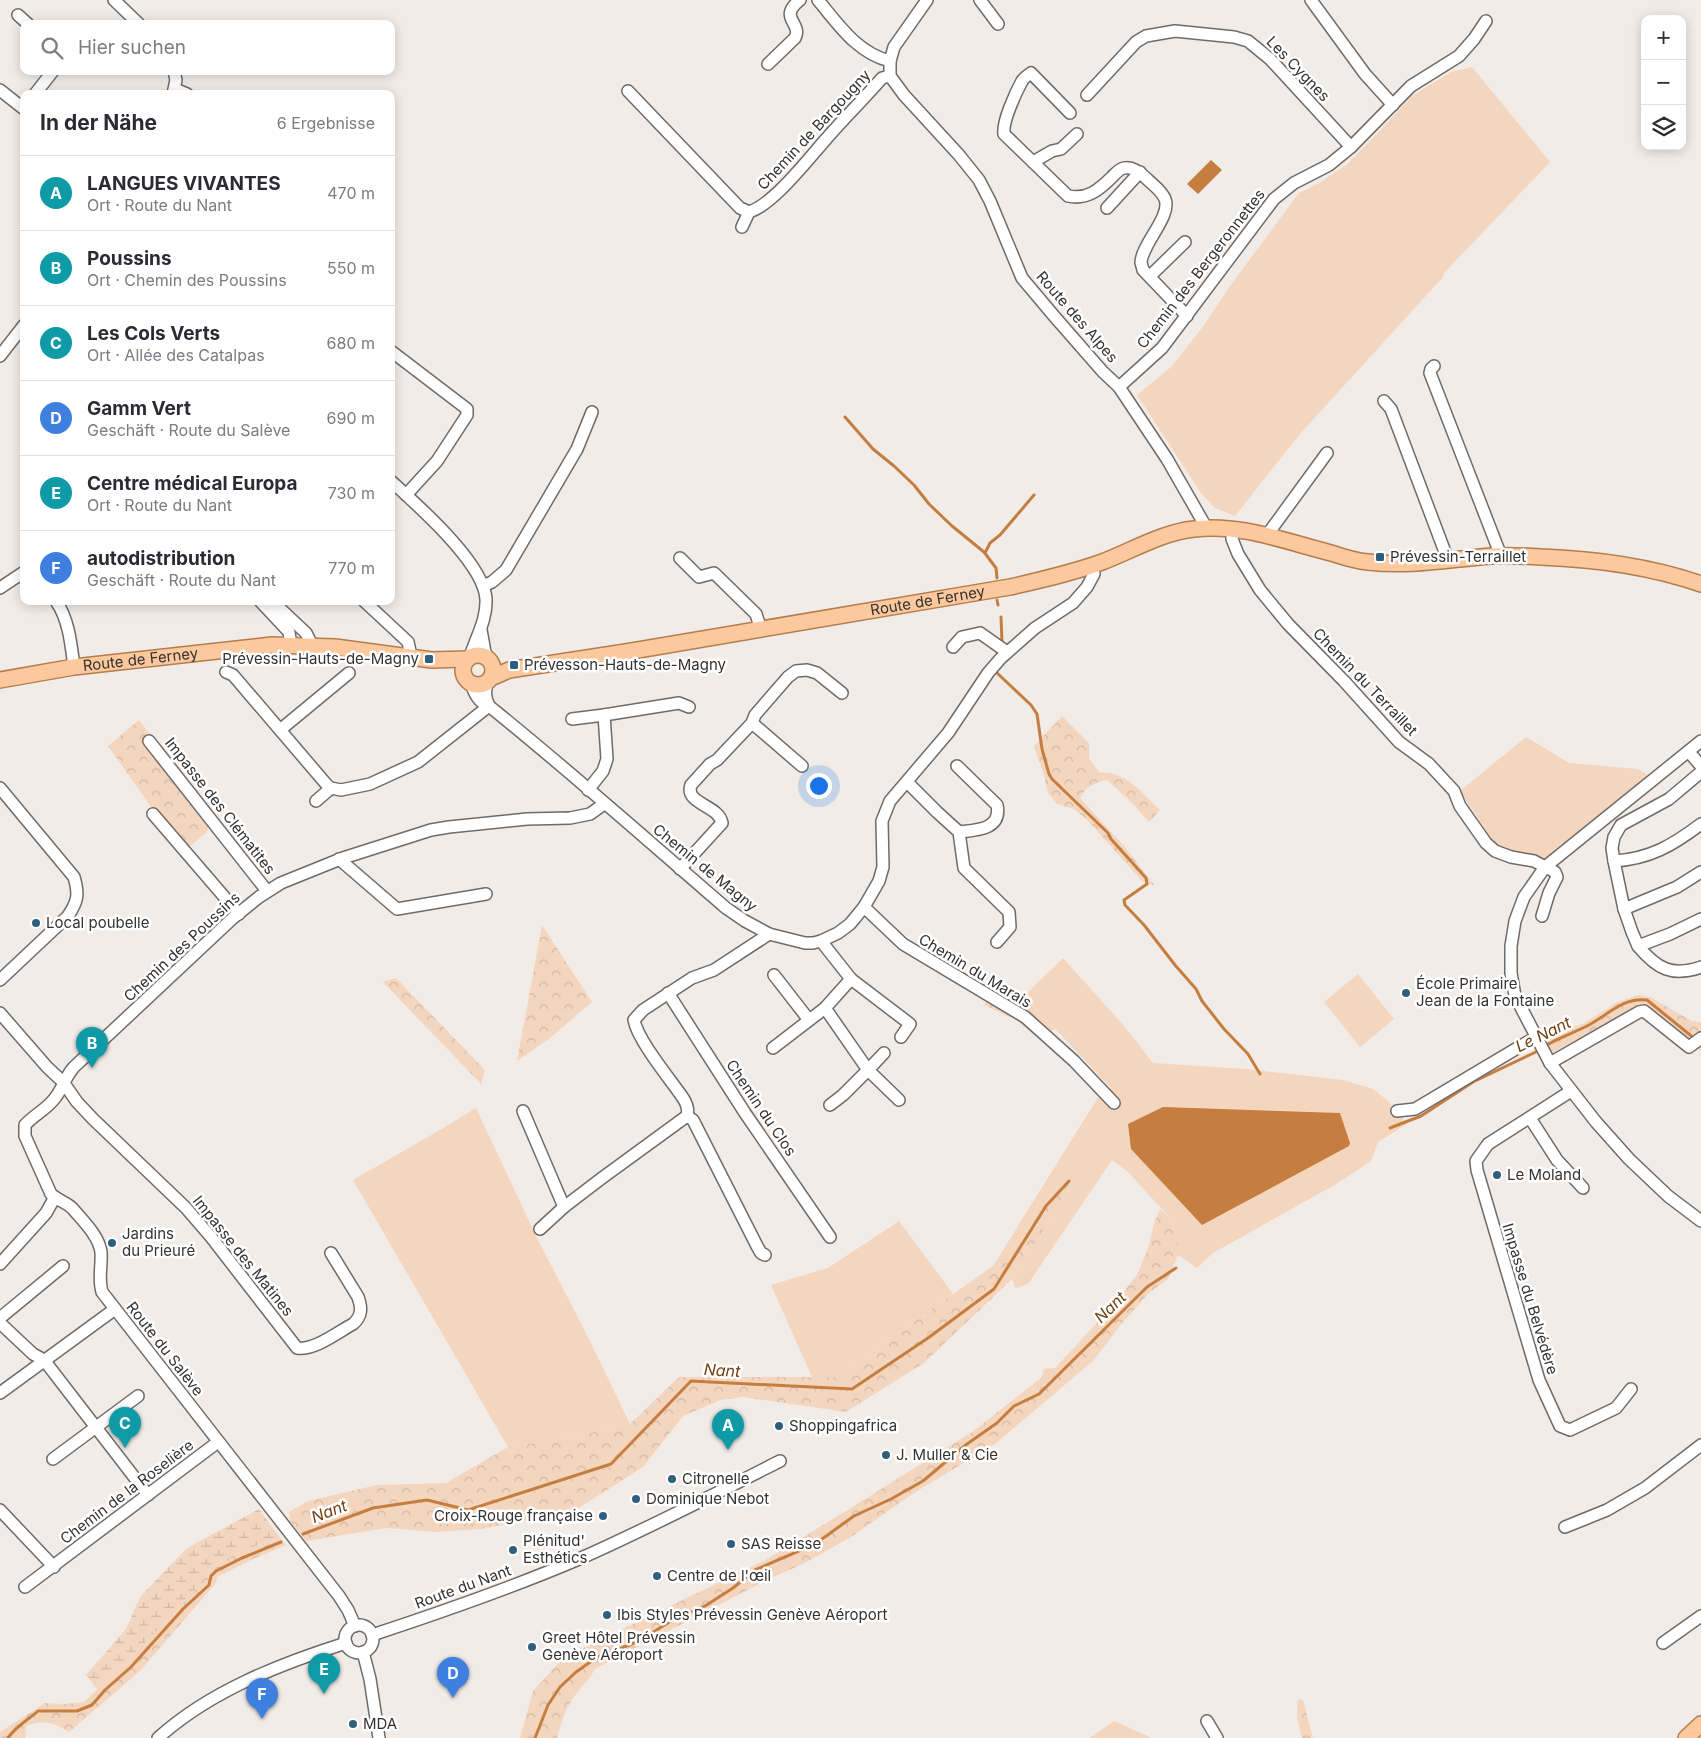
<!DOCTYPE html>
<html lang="de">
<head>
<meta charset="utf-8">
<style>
	:root { --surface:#fff; --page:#f2f2f3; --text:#2b2b33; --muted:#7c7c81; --line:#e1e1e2; --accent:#b45309 }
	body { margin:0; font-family:Inter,sans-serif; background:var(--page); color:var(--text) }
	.controls { position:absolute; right:15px; top:15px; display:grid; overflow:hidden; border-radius:10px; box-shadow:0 2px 12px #0003 }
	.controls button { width:45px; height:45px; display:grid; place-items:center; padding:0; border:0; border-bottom:1px solid var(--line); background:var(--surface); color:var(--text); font:25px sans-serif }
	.you { position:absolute; left:818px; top:785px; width:18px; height:18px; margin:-12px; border:4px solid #fff; border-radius:50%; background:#1a73e8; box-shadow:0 0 0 8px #1a73e833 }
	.badge { display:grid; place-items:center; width:32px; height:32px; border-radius:50%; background:var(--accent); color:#fff; font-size:16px; font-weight:700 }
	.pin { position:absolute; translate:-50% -41px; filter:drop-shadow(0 1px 2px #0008) }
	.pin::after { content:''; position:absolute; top:26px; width:18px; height:15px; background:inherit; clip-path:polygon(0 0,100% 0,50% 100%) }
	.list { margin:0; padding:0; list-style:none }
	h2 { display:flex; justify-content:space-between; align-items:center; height:65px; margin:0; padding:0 20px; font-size:21px }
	h2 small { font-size:16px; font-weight:400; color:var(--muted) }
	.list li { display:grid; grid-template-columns:32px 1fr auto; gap:15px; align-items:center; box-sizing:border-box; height:75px; padding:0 20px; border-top:1px solid var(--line) }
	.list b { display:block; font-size:19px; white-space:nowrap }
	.list p { margin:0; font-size:16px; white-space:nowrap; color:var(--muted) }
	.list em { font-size:16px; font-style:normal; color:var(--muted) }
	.icon { flex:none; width:28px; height:28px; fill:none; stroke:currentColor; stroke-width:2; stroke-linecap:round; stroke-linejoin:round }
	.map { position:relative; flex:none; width:1701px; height:1738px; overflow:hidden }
	.search { position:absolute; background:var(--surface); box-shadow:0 2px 12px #0003; left:20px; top:20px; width:375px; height:55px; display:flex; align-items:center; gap:12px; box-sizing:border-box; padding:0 18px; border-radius:10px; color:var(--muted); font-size:19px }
	.panel { position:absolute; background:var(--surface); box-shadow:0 2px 12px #0003; left:20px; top:90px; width:375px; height:515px; border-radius:10px }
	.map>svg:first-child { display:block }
	.green { fill:#f4d6bf }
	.forest { fill:url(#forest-crowns) }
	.wetland { fill:url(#wetland-marsh) }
	.water { fill:#c57e3f }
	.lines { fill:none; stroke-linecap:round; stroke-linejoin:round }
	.stream { stroke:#c57e3f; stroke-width:3 }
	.minor-casing { stroke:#6f6b68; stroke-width:14 }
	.major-casing { stroke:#b47d4d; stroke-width:18 }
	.minor { stroke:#fff; stroke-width:11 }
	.major { stroke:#fbc99d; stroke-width:15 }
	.poi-dot { fill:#305f7e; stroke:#fff; stroke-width:2 }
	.labels { text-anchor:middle; stroke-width:5; stroke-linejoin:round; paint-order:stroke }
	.street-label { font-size:15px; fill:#353331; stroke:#fff }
	.poi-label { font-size:15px; fill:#353331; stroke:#fff; text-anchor:start }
	.water-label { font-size:16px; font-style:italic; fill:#714112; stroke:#fff }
</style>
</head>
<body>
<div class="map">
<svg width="1701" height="1738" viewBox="0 0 1701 1738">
	<defs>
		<pattern id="forest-crowns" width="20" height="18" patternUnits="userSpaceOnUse" patternTransform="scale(1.25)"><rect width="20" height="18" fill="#f4d6bf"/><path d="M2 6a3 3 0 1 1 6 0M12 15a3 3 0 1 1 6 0" fill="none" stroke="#d2b8a5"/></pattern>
		<pattern id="wetland-marsh" width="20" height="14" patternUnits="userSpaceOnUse" patternTransform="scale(1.25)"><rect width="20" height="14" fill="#f4d6bf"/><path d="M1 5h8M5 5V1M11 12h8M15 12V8" fill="none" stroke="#d2b8a5"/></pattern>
	</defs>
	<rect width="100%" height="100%" fill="#f1ece8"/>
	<g class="green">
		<polygon points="1472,67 1550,162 1444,273 1443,277 1300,434 1235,516 1215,508 1201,493 1137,395 1171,367 1202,328 1230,286 1299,193 1319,183 1346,165 1376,135 1412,96 1451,72"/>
		<polygon points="1526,737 1569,763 1638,769 1654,779 1555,849 1549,858 1520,856 1496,845 1460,791"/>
		<polygon points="1063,958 1125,1027 1153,1063 1246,1069 1343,1080 1373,1089 1387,1100 1407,1124 1378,1142 1371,1161 1338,1183 1213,1253 1197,1268 1178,1255 1178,1239 1170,1218 1128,1172 1112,1160 1028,1284 1016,1288 1012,1279 1071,1187 1062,1181 998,1270 993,1266 1099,1096 1111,1088 1024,996"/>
		<polygon points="1358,974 1394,1019 1360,1047 1324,1002"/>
		<polygon points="476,1108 537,1238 588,1337 630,1424 564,1439 508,1447 353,1180 440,1130"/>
		<polygon points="899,1221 953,1294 836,1377 812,1377 771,1285 828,1268"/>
		<polygon points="1114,1721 1152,1738 1090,1738"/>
	</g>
	<g class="forest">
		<path d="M 1062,716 L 1089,743 L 1089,759 L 1100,773 C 1125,770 1143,794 1160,810 L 1149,822 L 1132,803 L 1107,780 C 1096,782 1085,787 1080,798 L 1124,846 L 1155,886 L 1142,881 L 1087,820 L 1074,809 L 1057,804 L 1048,793 L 1043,772 L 1034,746 Z"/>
		<polygon points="139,720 211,815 207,832 183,852 108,746"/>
		<polygon points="542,925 592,1002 550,1038 517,1061"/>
		<polygon points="396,978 485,1070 481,1084 383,982"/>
		<polygon points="996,984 1024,996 1055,1029 1038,1038 1016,1020 984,1005 989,999"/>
		<polygon points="1639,995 1650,997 1692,1021 1701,1022 1701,1051 1655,1016 1619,1017 1551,1053 1548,1052 1544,1040 1564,1029 1583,1024 1617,1002"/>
		<polygon points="1062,1181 1071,1187 1012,1279 924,1363 846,1412 743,1397 721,1400 683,1416 643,1467 574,1511 482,1529 435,1532 387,1528 306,1541 290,1521 289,1512 308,1501 377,1485 446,1483 508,1447 564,1439 630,1424 679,1377 836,1377 993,1266 998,1269"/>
		<path d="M 1160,1209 L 1170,1218 L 1178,1239 L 1178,1255 L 1168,1279 L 1149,1293 L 1119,1327 L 1093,1361 L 995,1444 L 914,1493 L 851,1537 L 803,1564 L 769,1579 L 595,1669 C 590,1679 583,1685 576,1694 C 566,1706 561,1724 557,1738 L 520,1738 L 533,1691 L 563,1658 L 767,1559 L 846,1511 L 972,1432 L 1041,1378 L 1044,1369 L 1055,1368 L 1108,1311 L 1137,1275 L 1149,1246 L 1154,1223 Z"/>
		<path d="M 280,1538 L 286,1545 L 251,1560 L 217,1577 L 216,1583 L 140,1671 L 69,1732 C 53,1722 44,1719 26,1726 L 25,1738 L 0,1738 L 0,1732 L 45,1703 L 65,1704 L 84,1702 L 172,1616 L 214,1565 L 243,1550 Z"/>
		<polygon points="1298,1699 1303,1700 1313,1738 1302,1738 1297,1718"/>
	</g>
	<polygon class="wetland" points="259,1509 280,1538 243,1550 214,1565 172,1616 97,1689 86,1675 126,1629 140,1597 187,1548"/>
	<g class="water">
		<polygon points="1211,160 1222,170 1198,194 1187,184"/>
		<polygon points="1163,1107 1340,1113 1350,1143 1349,1146 1202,1225 1131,1149 1128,1124"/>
	</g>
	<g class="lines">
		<g class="stream">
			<polyline points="845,417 873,449 894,466 914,485 929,504 952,526 984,552 996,568 997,578"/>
			<polyline points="985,553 990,543 1000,535 1034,495"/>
			<polyline points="997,600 998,605"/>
			<polyline points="1001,617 1002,642"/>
			<polyline points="996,672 1031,705 1037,714 1042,749 1049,774 1052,779 1108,833 1111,839 1146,878 1147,884 1124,900 1125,905 1144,925 1175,965 1196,989 1202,1001 1224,1029 1248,1054 1260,1074"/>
			<path d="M 1545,1046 C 1558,1038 1573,1033 1587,1026 C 1607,1016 1622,997 1647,1000 L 1695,1039"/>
			<polyline points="1390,1128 1421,1116 1473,1082 1540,1050"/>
			<polyline points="303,1534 373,1508 427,1500 468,1510 611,1464 691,1381 852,1389 928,1338 994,1289 1046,1206 1069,1181"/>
			<path d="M 8,1738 C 14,1728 29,1719 38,1711 L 77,1711 L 92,1705 L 105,1690 L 131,1667 L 183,1609 L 209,1585 L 211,1576 L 216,1571 L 242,1558 L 281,1542"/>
			<polyline points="535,1738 548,1705 560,1687 576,1672 596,1658 639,1641 671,1621 705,1606 733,1588 755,1570 815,1544 854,1516 891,1499 923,1481 967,1444 997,1423 1014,1406 1039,1394 1147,1287 1176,1268"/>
		</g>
		<g class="minor-casing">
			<g id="minor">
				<polyline points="114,0 139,24"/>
				<path d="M 818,0 C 838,24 857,53 890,61"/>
				<polyline points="927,0 894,47 890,61 890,76 904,95 959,155 979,180 990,201 1022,278 1054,316 1103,372 1119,387 1167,459 1206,527"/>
				<polyline points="980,0 998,24"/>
				<polyline points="1311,0 1365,74 1393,105"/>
				<polyline points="18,15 28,24"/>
				<path d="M 768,64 L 795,38 C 803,23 777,18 800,0"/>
				<polyline points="175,89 187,94"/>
				<polyline points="0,90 24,109"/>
				<polyline points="628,91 740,208 749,212"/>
				<polyline points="35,94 53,71"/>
				<polyline points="173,94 176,80 174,71"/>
				<polyline points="1087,95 1136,42 1146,36 1175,31 1234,37 1248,41 1270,59 1351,147"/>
				<path d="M 1070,113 L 1031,73 C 1028,75 1024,78 1022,81 C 1016,92 1002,122 1004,134 L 1068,196 C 1087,200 1099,190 1112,177 C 1115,174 1119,169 1124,168 C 1133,166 1141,173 1147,179 C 1153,185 1162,191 1165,199 C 1172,216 1141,245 1141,263 C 1141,263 1143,269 1143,270 L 1187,316"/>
				<polyline points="1033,162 1052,151 1061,149 1077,134"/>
				<polyline points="1107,208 1140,172"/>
				<path d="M 742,227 L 749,212 C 773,205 809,158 827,138 C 844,118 864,99 882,78 L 890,76"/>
				<polyline points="1150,276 1185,242"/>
				<polyline points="391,351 467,409 467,415 437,461 406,495"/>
				<polyline points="0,356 24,325"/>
				<polyline points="1434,366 1431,369 1430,373 1501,556"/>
				<polyline points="1119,387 1162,348 1274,199 1294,183 1329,165 1351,147 1411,86 1459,56 1474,39 1486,21"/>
				<polyline points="1384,401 1391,409 1448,560"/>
				<path d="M 391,481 C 417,505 484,563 486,599 C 487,620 476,637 470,657"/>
				<polyline points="1232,529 1232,539 1238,554 1260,590 1288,624 1344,681 1399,742 1429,764 1454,791 1460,806 1486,843 1495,851 1511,857 1534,861 1555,872 1557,877 1549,893 1542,916"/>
				<polyline points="1268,537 1270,531 1327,453"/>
				<polyline points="680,558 699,577 714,573 756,614 761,630"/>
				<polyline points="483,586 492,582 506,570 577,449 592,412"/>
				<polyline points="0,588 24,572"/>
				<path d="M 56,601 C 69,620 71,644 74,667"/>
				<polyline points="260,601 289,632 291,645"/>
				<polyline points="272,601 306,633 312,645"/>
				<polyline points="364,601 408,642 411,656"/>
				<polyline points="481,630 485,652 488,659"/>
				<polyline points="953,647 962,637 980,633 1007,652"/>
				<polyline points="226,672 233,675 327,785 331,788 341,790 370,784 418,762 489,706"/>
				<path d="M 488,682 C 484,691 485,697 489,706"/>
				<path d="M 471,684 C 475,694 478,702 489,706 C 570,771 647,840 726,908 L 745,921 L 769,934 L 805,943 L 813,943 L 821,941 L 838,933 L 850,924 L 864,907 L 879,881 L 883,867 L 882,821 L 890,801 L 948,733 L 988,673 L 1001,658 L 1035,628 L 1073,603 L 1087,587 L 1094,574 L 1091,566"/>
				<polyline points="572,719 604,715"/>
				<polyline points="752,723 802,766"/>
				<polyline points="280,730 349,673"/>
				<polyline points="149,741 267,891"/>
				<polyline points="1701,741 1545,867 1524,897 1515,921 1511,946 1511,973 1515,996 1550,1063 1596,1122 1629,1159 1668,1196 1701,1221"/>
				<polyline points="1689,752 1701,766"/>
				<path d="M 957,766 L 997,805 C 1002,830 976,830 959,832"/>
				<path d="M 1701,772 L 1669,799 L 1621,825 L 1614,837 L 1612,848 L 1614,861 C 1650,859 1673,845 1701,824"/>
				<polyline points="907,782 937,812 959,832 964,868 1009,912 1010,927 997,942"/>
				<path d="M 0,788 L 74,877 C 79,894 78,901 68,916 L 0,980"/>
				<polyline points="588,790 603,771 607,759 604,715 679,703 689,707"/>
				<polyline points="316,801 331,788"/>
				<polyline points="153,814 239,914"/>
				<polyline points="339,859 397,909 486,894"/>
				<polyline points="1614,861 1624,909 1677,887 1701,872"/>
				<path d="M 680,869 L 722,823 C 719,805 684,804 691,785 L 710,764 L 717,760 L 752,723 L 755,715 L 788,677 L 796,671 L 807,670 L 817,673 L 842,693"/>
				<polyline points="864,907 903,944 1025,1017 1074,1061 1114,1103"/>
				<polyline points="1624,909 1632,932 1638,946 1670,934 1701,919"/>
				<path d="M 1638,946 C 1657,969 1672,977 1701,967"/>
				<polyline points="774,975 809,1020"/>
				<polyline points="851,979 910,1024 901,1037"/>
				<polyline points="668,993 745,1113 830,1237"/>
				<polyline points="825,1008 868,1070 843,1095 830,1105"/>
				<path d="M 0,1013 L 47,1067 L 63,1082 L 77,1102 L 93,1119 L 186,1208 L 211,1237 L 297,1348 C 314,1351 338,1332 353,1324 C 362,1316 362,1308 358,1297 L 331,1253"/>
				<polyline points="773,1048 825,1008 851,979 821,941"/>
				<polyline points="884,1053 868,1070 899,1100"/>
				<polyline points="1550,1063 1639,1012 1644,1011 1689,1047 1701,1038"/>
				<polyline points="1571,1091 1488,1144 1476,1161 1477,1170 1539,1380 1560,1426 1570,1430 1616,1408 1631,1389"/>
				<polyline points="523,1111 564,1207"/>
				<polyline points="1397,1111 1415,1109 1536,1037"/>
				<polyline points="687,1116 693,1120 757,1246 761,1253 765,1255"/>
				<polyline points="1530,1118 1557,1160 1583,1188"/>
				<path d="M 540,1229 L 564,1207 L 602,1178 L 687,1116 C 689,1109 687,1104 683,1098 C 670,1079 638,1041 634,1020 L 643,1010 L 692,978 L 714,970 L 769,934"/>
				<polyline points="0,1264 46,1213 55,1197"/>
				<polyline points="0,1318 63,1266"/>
				<polyline points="0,1323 33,1354 44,1360 148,1495"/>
				<polyline points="0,1393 115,1309"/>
				<polyline points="53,1459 138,1396"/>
				<polyline points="0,1510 54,1567"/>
				<polyline points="1565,1527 1607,1510 1645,1488 1701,1445"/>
				<polyline points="25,1587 218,1442"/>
				<circle cx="359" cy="1639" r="14"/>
				<path d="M 355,1626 L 348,1610 L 339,1596 L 102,1292 C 98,1278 102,1266 101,1252 C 99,1236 83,1221 73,1209 C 67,1202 58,1201 51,1194 L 25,1136 L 25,1125 C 34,1115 47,1109 55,1098 C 63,1088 65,1077 74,1067 L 233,918 L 259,897 L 281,883 L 343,858 L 431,830 L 449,827 L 527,819 L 570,818 L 590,814 L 604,804"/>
				<path d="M 372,1635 C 442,1612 511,1588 579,1559 C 647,1529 713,1495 780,1461"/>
				<polyline points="1663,1643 1701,1616"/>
				<polyline points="363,1652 370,1679 379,1738"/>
				<polyline points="1207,1721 1217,1738"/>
				<path d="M 158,1738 C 210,1691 280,1664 346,1643"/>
			</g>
		</g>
		<g class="major-casing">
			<g id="major">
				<circle cx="478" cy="670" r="15"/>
				<path id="s1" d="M 491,678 L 509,670 L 632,651 L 1010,587 C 1041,580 1072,573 1102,562 C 1131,551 1163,532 1194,529 C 1240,523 1287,542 1331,553 C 1343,557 1355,561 1368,562 C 1410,567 1450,559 1492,556 C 1508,555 1525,556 1541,557 C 1596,559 1649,566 1701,584"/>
				<path id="s2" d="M 0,680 L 74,667 L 272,645 L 335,647 L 432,660 L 467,659"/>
				<polyline points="1686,1738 1701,1724"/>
			</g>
		</g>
		<use href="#minor" class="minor"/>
		<use href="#major" class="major"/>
	</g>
	<g class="poi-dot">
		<rect x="1375" y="552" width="10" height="10" rx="2.5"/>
		<rect x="424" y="654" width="10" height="10" rx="2.5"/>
		<rect x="509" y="660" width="10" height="10" rx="2.5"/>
		<circle cx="36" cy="923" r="5"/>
		<circle cx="1406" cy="993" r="5"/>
		<circle cx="1497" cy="1175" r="5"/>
		<circle cx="112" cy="1243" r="5"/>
		<circle cx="779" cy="1426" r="5"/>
		<circle cx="886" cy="1455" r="5"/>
		<circle cx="672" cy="1479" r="5"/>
		<circle cx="636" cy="1499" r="5"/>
		<circle cx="603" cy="1516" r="5"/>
		<circle cx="731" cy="1544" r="5"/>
		<circle cx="513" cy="1550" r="5"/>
		<circle cx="657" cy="1576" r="5"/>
		<circle cx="607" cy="1615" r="5"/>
		<circle cx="532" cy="1647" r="5"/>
		<circle cx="353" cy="1724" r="5"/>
	</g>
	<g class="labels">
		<g class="street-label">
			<text transform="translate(1298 69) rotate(46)" y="5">Les Cygnes</text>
			<text transform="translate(814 130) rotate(-47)" y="5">Chemin de Bargougny</text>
			<text transform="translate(1201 269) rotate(-52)" y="5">Chemin des Bergeronnettes</text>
			<text transform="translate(1077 317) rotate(49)" y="5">Route des Alpes</text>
			<text dy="5" stroke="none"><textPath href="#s1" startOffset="444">Route de Ferney</textPath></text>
			<text dy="5" stroke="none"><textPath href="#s2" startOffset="142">Route de Ferney</textPath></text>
			<text transform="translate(1365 682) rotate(46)" y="5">Chemin du Terraillet</text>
			<text transform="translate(220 806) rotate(52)" y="5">Impasse des Clématites</text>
			<text transform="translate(705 868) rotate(39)" y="5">Chemin de Magny</text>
			<text transform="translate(182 947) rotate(-43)" y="5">Chemin des Poussins</text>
			<text transform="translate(975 971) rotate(31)" y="5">Chemin du Marais</text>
			<text transform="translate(761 1108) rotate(56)" y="5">Chemin du Clos</text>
			<text transform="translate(243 1256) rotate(51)" y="5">Impasse des Matines</text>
			<text transform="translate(1530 1299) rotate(73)" y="5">Impasse du Belvédère</text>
			<text transform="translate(165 1349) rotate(52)" y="5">Route du Salève</text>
			<text transform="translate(127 1492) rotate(-37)" y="5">Chemin de la Roselière</text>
			<text transform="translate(463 1587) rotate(-20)" y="5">Route du Nant</text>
		</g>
		<g class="poi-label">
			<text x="1390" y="562">Prévessin-Terraillet</text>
			<text x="419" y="664" text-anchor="end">Prévessin-Hauts-de-Magny</text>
			<text x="524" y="670">Prévesson-Hauts-de-Magny</text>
			<text x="46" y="928">Local poubelle</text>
			<text x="1416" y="989">École Primaire<tspan x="1416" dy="17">Jean de la Fontaine</tspan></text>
			<text x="1507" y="1180">Le Moland</text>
			<text x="122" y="1239">Jardins<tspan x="122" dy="17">du Prieuré</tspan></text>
			<text x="789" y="1431">Shoppingafrica</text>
			<text x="896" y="1460">J. Muller &amp; Cie</text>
			<text x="682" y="1484">Citronelle</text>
			<text x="646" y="1504">Dominique Nebot</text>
			<text x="593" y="1521" text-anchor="end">Croix-Rouge française</text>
			<text x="523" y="1546">Plénitud'<tspan x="523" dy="17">Esthétics</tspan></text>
			<text x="741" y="1549">SAS Reisse</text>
			<text x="667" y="1581">Centre de l'œil</text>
			<text x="617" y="1620">Ibis Styles Prévessin Genève Aéroport</text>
			<text x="542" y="1643">Greet Hôtel Prévessin<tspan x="542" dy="17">Genève Aéroport</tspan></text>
			<text x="363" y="1729">MDA</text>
		</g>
		<g class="water-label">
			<text transform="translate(1543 1034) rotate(-26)" y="6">Le Nant</text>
			<text transform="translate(1110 1307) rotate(-44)" y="6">Nant</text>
			<text transform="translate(722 1370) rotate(3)" y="6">Nant</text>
			<text transform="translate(329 1511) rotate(-21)" y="6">Nant</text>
		</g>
	</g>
</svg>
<div class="controls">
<button>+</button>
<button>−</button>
<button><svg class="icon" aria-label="layers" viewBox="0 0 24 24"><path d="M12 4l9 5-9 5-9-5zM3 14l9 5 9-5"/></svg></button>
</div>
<div class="you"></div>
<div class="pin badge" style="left:728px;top:1450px;background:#0f9aa8">A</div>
<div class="pin badge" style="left:92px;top:1068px;background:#0f9aa8">B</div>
<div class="pin badge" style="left:125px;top:1448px;background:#0f9aa8">C</div>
<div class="pin badge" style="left:453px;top:1698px;background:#3f7fe0">D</div>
<div class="pin badge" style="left:324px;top:1694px;background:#0f9aa8">E</div>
<div class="pin badge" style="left:262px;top:1719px;background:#3f7fe0">F</div>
<div class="search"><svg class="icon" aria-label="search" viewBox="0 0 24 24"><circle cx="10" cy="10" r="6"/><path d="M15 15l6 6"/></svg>Hier suchen</div>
<section class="panel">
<h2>In der Nähe<small>6 Ergebnisse</small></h2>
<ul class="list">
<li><span class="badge" style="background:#0f9aa8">A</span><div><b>LANGUES VIVANTES</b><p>Ort · Route du Nant</p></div><em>470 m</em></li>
<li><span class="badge" style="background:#0f9aa8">B</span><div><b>Poussins</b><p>Ort · Chemin des Poussins</p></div><em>550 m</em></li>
<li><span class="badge" style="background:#0f9aa8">C</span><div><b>Les Cols Verts</b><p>Ort · Allée des Catalpas</p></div><em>680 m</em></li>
<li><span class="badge" style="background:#3f7fe0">D</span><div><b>Gamm Vert</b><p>Geschäft · Route du Salève</p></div><em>690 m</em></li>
<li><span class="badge" style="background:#0f9aa8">E</span><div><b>Centre médical Europa</b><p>Ort · Route du Nant</p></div><em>730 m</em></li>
<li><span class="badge" style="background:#3f7fe0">F</span><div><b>autodistribution</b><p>Geschäft · Route du Nant</p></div><em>770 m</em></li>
</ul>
</section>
</div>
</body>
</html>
